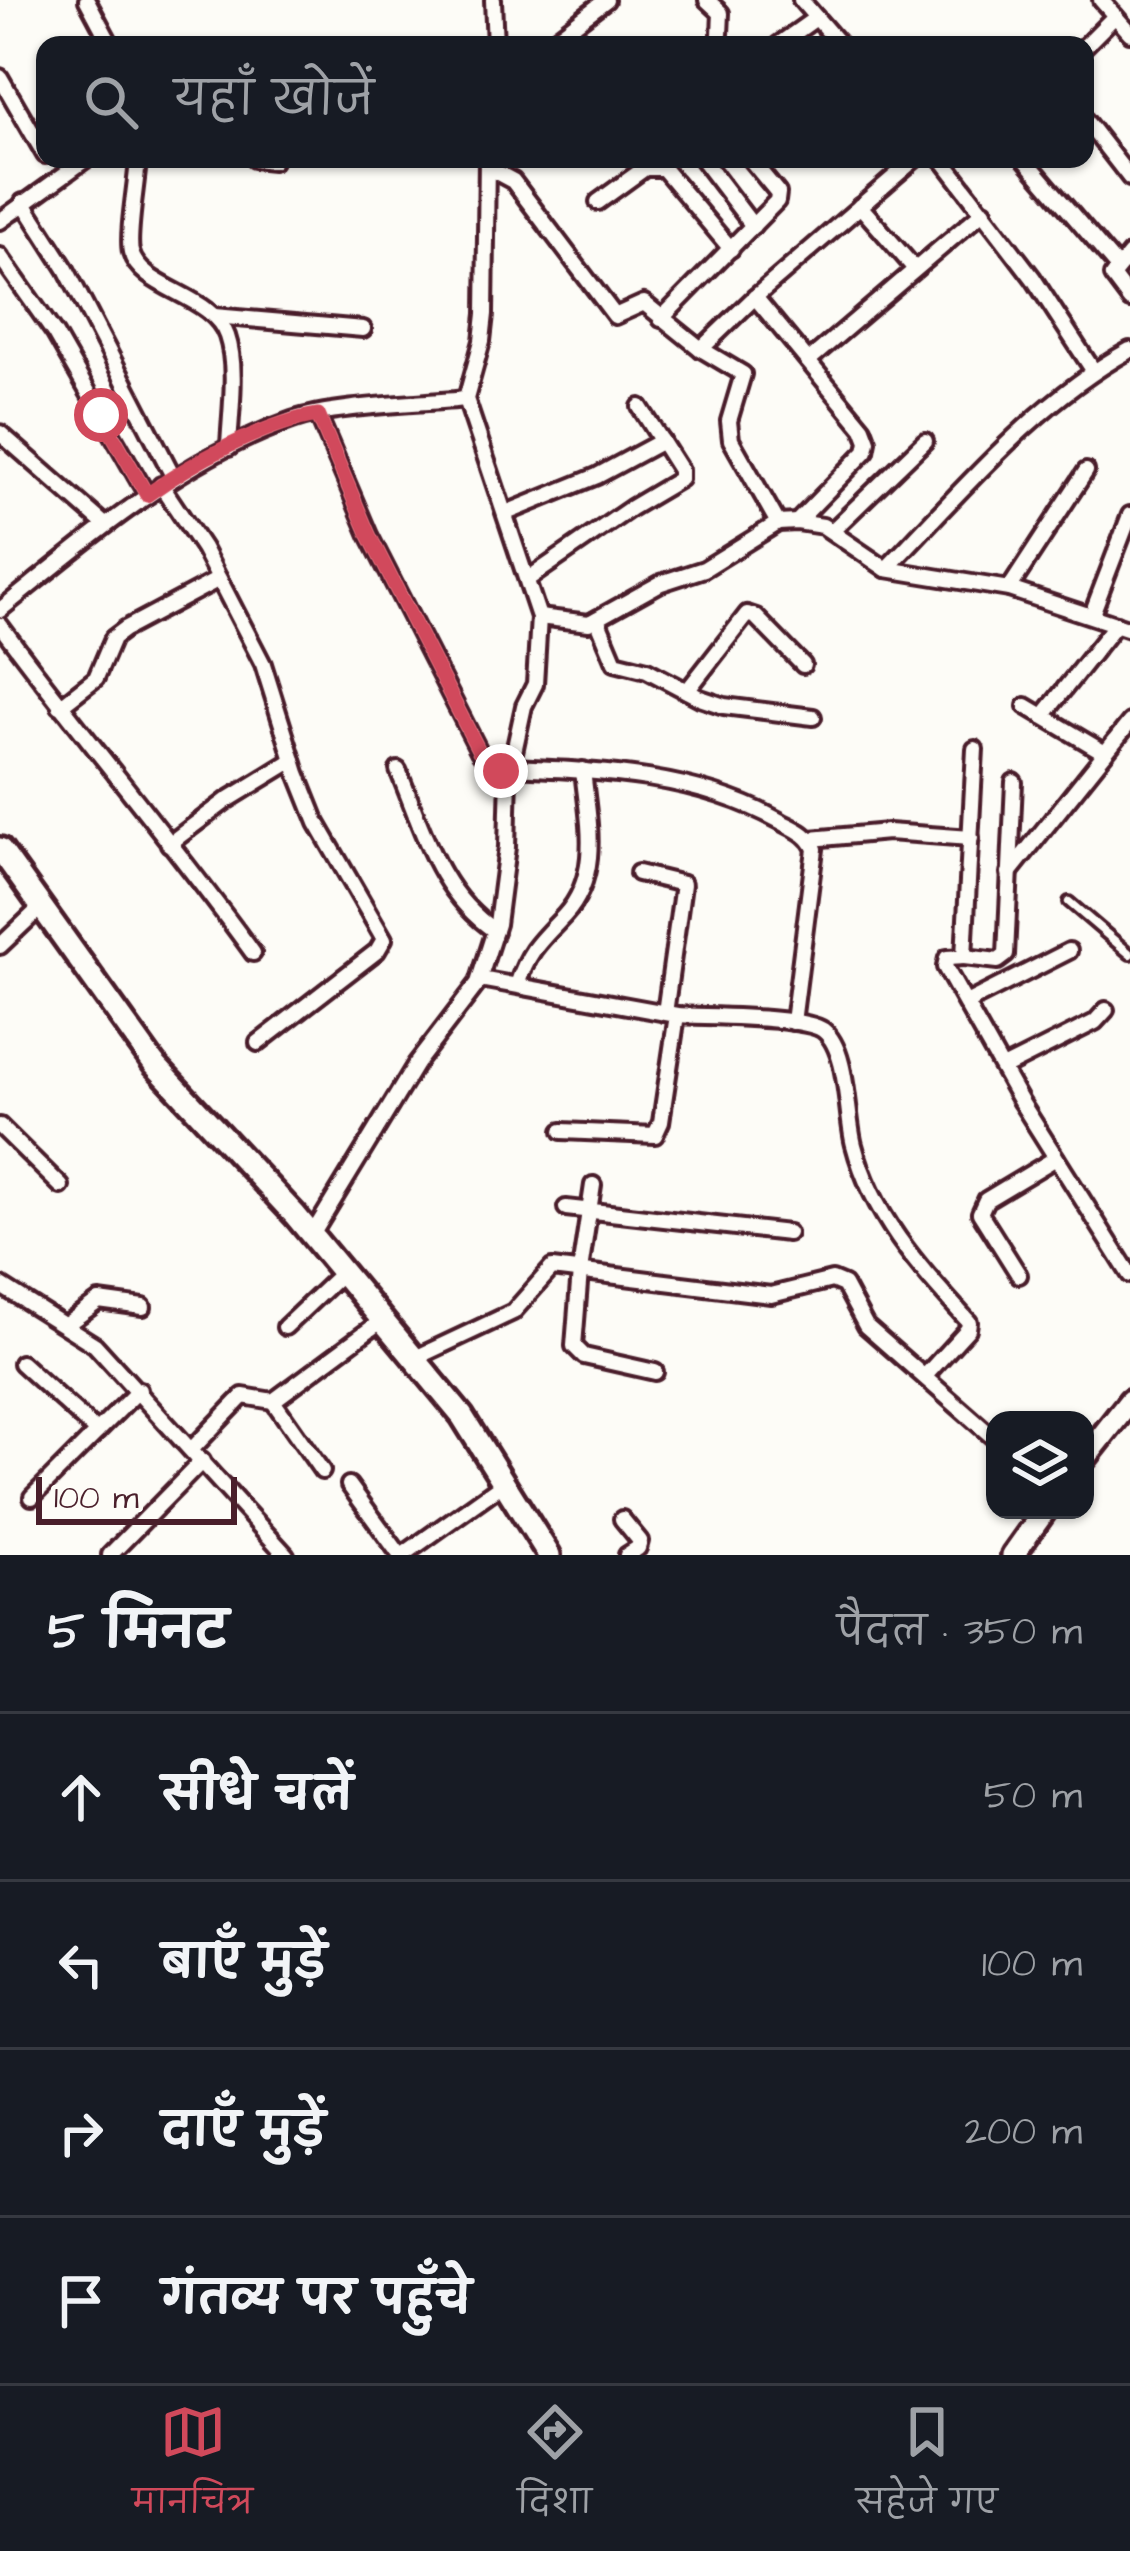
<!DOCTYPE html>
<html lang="hi">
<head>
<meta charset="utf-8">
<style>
	:root { --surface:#171b24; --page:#20242c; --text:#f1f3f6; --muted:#9ea1a6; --line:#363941; --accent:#d1495b }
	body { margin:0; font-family:"Architects Daughter","Playpen Sans Deva",sans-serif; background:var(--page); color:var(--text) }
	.controls { position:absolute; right:36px; bottom:36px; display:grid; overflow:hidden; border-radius:24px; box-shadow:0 3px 9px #0004 }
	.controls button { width:108px; height:108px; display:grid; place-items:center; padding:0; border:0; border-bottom:3px solid var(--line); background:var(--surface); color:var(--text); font:60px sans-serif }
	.scale { position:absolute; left:36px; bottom:30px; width:201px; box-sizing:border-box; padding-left:12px; border:6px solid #4a1f2b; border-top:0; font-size:33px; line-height:42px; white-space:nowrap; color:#4a1f2b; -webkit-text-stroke:9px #fdfcf7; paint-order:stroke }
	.stop { position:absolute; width:36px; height:36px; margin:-27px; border:9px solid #d1495b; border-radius:50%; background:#fff }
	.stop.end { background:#d1495b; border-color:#fff; box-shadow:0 3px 12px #0008 }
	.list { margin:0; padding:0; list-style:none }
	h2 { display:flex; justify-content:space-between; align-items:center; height:156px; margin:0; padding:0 48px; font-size:51px }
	h2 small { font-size:39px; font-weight:400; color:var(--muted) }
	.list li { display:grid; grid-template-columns:78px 1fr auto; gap:36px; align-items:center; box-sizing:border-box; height:168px; padding:0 48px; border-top:3px solid var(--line) }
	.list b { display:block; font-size:45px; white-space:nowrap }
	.list em { font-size:39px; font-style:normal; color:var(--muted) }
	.icon { flex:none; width:66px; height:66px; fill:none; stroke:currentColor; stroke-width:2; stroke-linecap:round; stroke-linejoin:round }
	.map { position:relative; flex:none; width:1130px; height:1555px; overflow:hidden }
	.search { position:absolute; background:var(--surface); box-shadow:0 3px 9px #0004; left:36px; right:36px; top:36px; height:132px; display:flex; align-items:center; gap:30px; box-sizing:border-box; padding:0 42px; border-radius:24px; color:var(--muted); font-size:45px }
	.sheet { height:828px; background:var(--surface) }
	nav { display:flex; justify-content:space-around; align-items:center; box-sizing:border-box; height:168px; border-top:3px solid var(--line); background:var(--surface); font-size:33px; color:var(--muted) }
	nav a { display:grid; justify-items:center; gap:6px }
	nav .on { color:var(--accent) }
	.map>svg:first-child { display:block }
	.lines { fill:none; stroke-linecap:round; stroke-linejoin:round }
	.lane-casing { stroke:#4a1f2b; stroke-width:16 }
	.street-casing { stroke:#4a1f2b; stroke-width:22 }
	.secondary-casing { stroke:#4a1f2b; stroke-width:30 }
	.lane { stroke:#fdfcf7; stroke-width:8 }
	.street { stroke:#fdfcf7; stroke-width:14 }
	.secondary { stroke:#fdfcf7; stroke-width:21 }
	.route { stroke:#d1495b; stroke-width:15 }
</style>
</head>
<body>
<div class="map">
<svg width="1130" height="1555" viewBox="0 0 1130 1555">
	<rect width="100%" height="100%" fill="#fdfcf7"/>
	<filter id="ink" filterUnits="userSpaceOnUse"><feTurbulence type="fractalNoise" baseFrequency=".00833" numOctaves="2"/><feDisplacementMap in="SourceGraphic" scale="24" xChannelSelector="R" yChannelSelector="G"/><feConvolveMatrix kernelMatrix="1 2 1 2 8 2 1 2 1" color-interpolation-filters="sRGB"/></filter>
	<g filter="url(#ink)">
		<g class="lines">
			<g class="lane-casing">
				<polyline id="lane" points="1069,902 1130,954"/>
			</g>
			<g class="street-casing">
				<g id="street">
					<polyline points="87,0 111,45"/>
					<polyline points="493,0 495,45"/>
					<polyline points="707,0 721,13 720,34"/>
					<polyline points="801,0 840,45"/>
					<polyline points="1101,0 1130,33"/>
					<polyline points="547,45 606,0"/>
					<polyline points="778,45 816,18"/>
					<polyline points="1085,46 1115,16"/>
					<polyline points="0,77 45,155"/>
					<polyline points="1085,120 1130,178"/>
					<path d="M 138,159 C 137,180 127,235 131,252 C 141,290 213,294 227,336 C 238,368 230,415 229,448"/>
					<polyline points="254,159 273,161"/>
					<polyline points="702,159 753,226"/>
					<polyline points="942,159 1033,278 1093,370"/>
					<polyline points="1025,159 1117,267"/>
					<polyline points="487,167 513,181 615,316 644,303 701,349 743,374 729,421 731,440 778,523"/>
					<polyline points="23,202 66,269 173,476"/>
					<polyline points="598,202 645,168 663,168 731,249"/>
					<polyline points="860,206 915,269"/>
					<polyline points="0,221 86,159"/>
					<polyline points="1130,254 1112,276 1130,300"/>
					<polyline points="0,256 55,334 147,495"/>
					<polyline points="755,297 863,428 868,441 866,451 797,522"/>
					<polyline points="214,316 363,329"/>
					<polyline points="661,319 777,201 778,193 750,159"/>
					<polyline points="701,349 755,297 915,159"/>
					<polyline points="808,361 984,211"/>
					<polyline points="318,415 369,535 479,751 489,764 509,775"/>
					<polyline points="0,433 105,525"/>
					<polyline points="161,485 203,548 263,664 297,773 317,823 384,939 377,951 258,1043"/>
					<polyline points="506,513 597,476 662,441"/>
					<polyline points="832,531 925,441"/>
					<path d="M 886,569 C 962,491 1034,403 1130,350"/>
					<polyline points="528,579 631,508 680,479 680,470 640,407"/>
					<polyline points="1009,589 1086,471"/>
					<path d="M 0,610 C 91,537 180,459 292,420 C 335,405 418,404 466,399"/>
					<polyline points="1092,614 1130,515"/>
					<polyline points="539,617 589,623 661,583 704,569 778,523 797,522 823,526 886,569 1009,589 1130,629"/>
					<polyline points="597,619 615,662 647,670 700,698 724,706 813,717"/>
					<path d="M 0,625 C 82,736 172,841 253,953"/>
					<polyline points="687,691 747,614 756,617 803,665"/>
					<polyline points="60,706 96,678 113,638 125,629 219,579"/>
					<polyline points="1026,706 1105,753"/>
					<polyline points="1043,716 1116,624"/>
					<polyline points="975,749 964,957 947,958 945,967 1021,1102 1130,1275"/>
					<path d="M 511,767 C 604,771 697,775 780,821 C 794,829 808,833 815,849 L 793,1022"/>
					<path d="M 398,770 C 424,832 438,892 495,931"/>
					<polyline points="811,839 888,832 971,838"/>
					<polyline points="169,844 226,801 293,760"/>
					<polyline points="638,873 683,884 665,1013"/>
					<polyline points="1009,873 1130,722"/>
					<polyline points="0,946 41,907"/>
					<polyline points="964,957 998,961 1006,955 1014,782"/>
					<polyline points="480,979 677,1015 661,1122 655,1135 562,1131"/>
					<path d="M 517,985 C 529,950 539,942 564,916 C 602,875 588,820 583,770"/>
					<polyline points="966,1003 1069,951"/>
					<path d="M 677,1015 C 706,1017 804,1016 823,1030 C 849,1050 846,1116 854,1145 C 873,1218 920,1268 969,1322 L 968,1329 L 925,1376"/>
					<polyline points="1003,1068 1095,1022 1106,1010"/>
					<polyline points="0,1126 61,1186"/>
					<polyline points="593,1185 580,1271 574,1346 584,1356 655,1372"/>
					<polyline points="566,1208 788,1233"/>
					<polyline points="312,1235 416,1064 478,983 497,924 507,847 509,775 524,706 535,684 539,617 466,399 482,341 485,314 487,159"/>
					<polyline points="1019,1275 980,1213 986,1200 1056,1158"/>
					<polyline points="0,1285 95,1345 286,1555"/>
					<polyline points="67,1324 99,1301 143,1307"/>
					<polyline points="285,1327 342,1273"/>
					<polyline points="413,1359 513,1312 552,1268 771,1295 832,1280 844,1285 866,1326 995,1439"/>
					<polyline points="21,1363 97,1432"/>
					<polyline points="273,1401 322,1471"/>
					<polyline points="192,1449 243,1396 273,1401 381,1321"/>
					<polyline points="349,1485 400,1555"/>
					<polyline points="32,1497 139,1390"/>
					<polyline points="622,1519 640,1541 638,1548 627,1555"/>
					<polyline points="110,1555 202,1461"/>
					<polyline points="403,1555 504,1483"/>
				</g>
			</g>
			<g class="secondary-casing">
				<g id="secondary">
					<polyline points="0,849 154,1064 295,1215 462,1416 549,1555"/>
					<polyline points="1085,1458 1130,1401"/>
					<polyline points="1013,1555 1045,1510"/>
				</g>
			</g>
			<use href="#lane" class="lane"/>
			<use href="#street" class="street"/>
			<use href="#secondary" class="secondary"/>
		</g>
	</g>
	<g class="lines" filter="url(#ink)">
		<path class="route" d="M 101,415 L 147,495 C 191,463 264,423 318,415 L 369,535 L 479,751 L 501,771"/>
	</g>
</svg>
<div class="controls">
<button><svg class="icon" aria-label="layers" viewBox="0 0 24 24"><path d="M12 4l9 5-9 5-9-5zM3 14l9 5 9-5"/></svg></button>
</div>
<div class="scale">100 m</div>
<div class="stop" style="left:101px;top:415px"></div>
<div class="stop end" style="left:501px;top:771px"></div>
<div class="search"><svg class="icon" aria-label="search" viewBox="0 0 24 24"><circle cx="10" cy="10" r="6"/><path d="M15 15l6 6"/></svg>यहाँ खोजें</div>
</div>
<section class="sheet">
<h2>5 मिनट<small>पैदल · 350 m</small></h2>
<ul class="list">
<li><svg class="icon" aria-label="ahead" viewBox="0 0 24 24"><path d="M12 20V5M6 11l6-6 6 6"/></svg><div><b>सीधे चलें</b></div><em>50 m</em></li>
<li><svg class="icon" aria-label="left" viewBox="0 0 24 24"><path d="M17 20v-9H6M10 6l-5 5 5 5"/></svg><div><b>बाएँ मुड़ें</b></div><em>100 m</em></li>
<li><svg class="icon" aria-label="right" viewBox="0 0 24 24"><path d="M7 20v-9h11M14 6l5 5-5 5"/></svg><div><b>दाएँ मुड़ें</b></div><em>200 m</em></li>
<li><svg class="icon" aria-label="arrive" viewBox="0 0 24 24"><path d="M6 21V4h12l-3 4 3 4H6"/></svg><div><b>गंतव्य पर पहुँचे</b></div></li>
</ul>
</section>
<nav>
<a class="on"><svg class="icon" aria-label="map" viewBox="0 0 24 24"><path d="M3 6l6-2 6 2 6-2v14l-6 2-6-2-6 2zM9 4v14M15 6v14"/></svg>मानचित्र</a>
<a><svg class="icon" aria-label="directions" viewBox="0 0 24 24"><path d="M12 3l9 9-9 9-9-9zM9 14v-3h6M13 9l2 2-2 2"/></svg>दिशा</a>
<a><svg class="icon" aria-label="saved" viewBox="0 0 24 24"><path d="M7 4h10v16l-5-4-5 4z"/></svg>सहेजे गए</a>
</nav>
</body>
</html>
